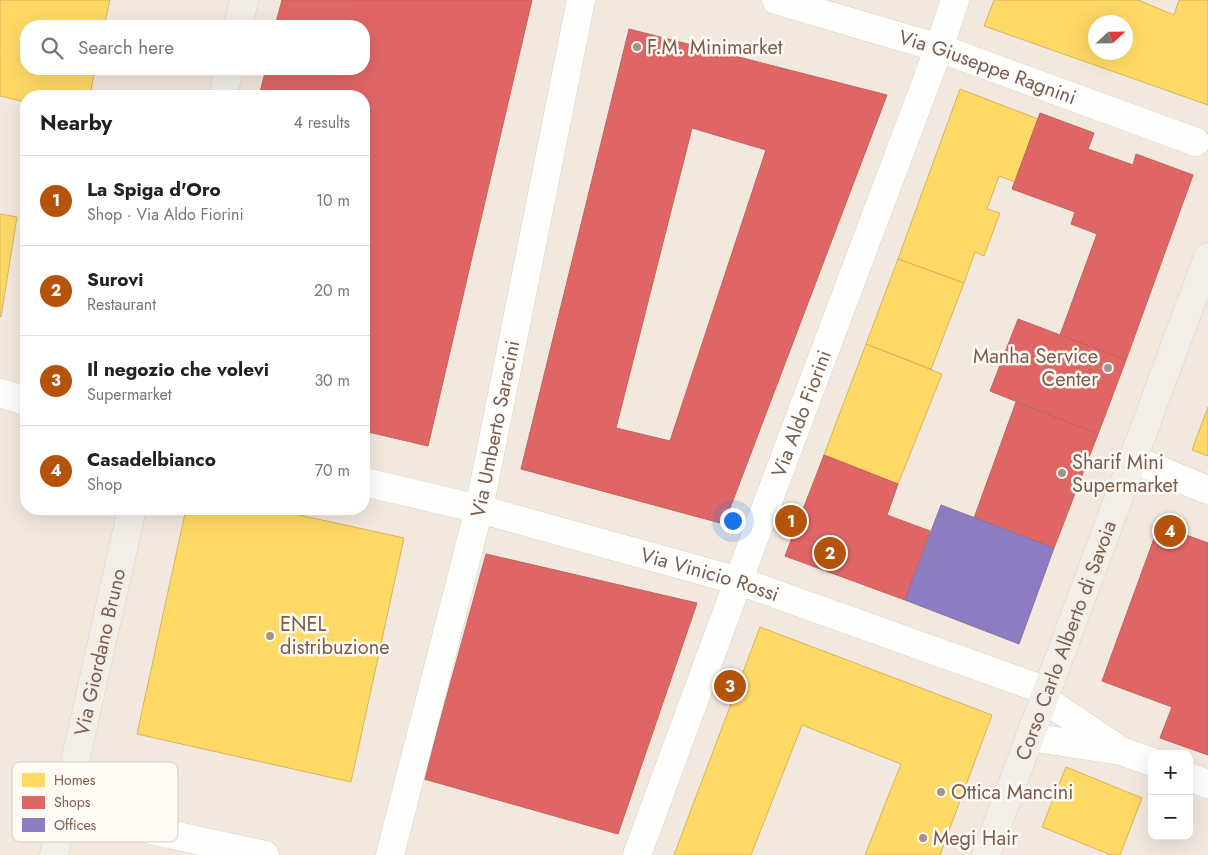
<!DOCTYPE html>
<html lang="en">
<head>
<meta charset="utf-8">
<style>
	:root { --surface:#fff; --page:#f2f2f2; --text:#222; --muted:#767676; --line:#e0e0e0; --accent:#b45309 }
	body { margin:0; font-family:Jost,sans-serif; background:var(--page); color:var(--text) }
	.controls { position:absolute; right:15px; bottom:15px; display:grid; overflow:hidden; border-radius:10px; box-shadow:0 5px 20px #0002 }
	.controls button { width:45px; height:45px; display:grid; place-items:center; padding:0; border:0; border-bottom:1px solid var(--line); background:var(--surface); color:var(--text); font:25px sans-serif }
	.compass { position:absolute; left:1088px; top:15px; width:45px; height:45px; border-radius:50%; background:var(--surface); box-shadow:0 5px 20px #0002; rotate:68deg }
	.you { position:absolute; left:732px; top:520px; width:18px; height:18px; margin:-12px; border:4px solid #fff; border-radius:50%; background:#1a73e8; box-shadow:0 0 0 8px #1a73e833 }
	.badge { display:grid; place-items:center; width:32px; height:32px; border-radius:50%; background:var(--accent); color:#fff; font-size:16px; font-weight:700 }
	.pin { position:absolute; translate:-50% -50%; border:2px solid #fff; box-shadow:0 1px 5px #0006 }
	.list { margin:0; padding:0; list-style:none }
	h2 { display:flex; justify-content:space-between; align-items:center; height:65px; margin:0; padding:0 20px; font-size:21px }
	h2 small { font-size:16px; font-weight:400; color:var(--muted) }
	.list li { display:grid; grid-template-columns:32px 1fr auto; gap:15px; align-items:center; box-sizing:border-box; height:90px; padding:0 20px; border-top:1px solid var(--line) }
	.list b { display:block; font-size:19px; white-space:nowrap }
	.list p { margin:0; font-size:16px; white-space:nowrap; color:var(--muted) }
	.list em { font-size:16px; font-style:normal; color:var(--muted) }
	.icon { flex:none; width:28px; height:28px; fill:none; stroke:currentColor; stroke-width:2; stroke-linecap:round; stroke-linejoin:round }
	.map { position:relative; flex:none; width:1208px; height:855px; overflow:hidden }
	.search { position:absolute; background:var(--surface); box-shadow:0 5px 20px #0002; left:20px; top:20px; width:350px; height:55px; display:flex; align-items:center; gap:12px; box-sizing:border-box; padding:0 18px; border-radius:20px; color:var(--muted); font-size:19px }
	.panel { position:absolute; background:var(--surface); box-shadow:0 5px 20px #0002; left:20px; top:90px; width:350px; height:425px; border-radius:20px }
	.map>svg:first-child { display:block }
	.residential { fill:#f2e8de; fill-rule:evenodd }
	.homes { fill:#ffd966; stroke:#d7b45e; fill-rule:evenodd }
	.shops { fill:#e06666; stroke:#c1635e; fill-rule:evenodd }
	.offices { fill:#8e7cc3; stroke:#8872a0 }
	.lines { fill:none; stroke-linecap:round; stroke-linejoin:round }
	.minor-casing { stroke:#d7d1cb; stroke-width:29 }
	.major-casing { stroke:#dad1cc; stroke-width:29 }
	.minor { stroke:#fefefd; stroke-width:28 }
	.major { stroke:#f3eee8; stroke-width:28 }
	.poi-dot { fill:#a69286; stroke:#fffaf3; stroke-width:2 }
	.labels { text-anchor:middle; stroke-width:5; stroke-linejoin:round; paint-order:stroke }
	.poi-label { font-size:20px; fill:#7a5c4d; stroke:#fffaf3; text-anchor:start }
	.street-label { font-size:20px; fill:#7a5c4d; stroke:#fffaf3 }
	.key { fill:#fffaf3; stroke:#d7cbc1; stroke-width:1 }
	.key-label { font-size:14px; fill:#7a5c4d }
</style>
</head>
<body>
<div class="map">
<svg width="1208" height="855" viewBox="0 0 1208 855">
	<rect width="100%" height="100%" fill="#f9f5f0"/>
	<path class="residential" d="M 0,0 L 1208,0 L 1208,855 L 0,855 ZM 1096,22 L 1126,22 L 1126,52 L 1096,52 ZM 26,26 L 364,26 L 364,69 L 26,69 ZM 26,96 L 364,96 L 364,509 L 26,509 ZM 1152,754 L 1189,754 L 1189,836 L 1152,836 Z"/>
	<g class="homes">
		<polygon points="0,0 110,0 104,26 26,26 26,69 95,69 90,96 26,96 26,102 0,96"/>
		<path d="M 994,0 L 1138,0 L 1174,15 L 1179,0 L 1208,0 L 1208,105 L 984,26 ZM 1096,22 L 1126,22 L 1126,52 L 1096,52 Z"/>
		<polygon points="960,89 1038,119 1015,182 999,176 987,209 1000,213 984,256 975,252 964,283 898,259"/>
		<polygon points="0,214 17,217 1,317 0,316"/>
		<polygon points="898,259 964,283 931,369 866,344"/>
		<polygon points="866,344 942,374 898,484 824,455"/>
		<polygon points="1208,407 1208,456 1192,450"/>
		<polygon points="186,509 272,509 404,538 351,782 137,734"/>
		<polygon points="760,627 992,715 940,855 865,855 901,764 802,725 751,855 674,855"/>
		<polygon points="1066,767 1142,798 1120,855 1111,855 1042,827"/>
	</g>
	<g class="shops">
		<polygon points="282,0 532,0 428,446 364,431 364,96 259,96 266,69 364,69 364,26 275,26"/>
		<path d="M 629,29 L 887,95 L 724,524 L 521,469 ZM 692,128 L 766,150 L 670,441 L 616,428 Z"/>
		<polygon points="1040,113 1094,133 1088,149 1133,165 1136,154 1193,175 1126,360 1060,335 1097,234 1071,224 1075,212 1012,189"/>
		<polygon points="1018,319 1126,360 1098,434 990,391"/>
		<polygon points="1016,402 1098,434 1054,548 974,518"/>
		<polygon points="824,455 898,484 887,515 930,531 905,600 785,556"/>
		<polygon points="1159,525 1208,543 1208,755 1160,738 1172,707 1102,681"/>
		<polygon points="486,554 697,603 618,834 424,779"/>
	</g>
	<polygon class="offices" points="941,505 1054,548 1019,644 905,600"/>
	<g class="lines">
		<g class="minor-casing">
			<g id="minor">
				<path id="s1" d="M 776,0 L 939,48 L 1196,142"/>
				<polyline points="0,393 26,401"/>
				<polyline points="1132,459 1208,490"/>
				<path id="s2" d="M 364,482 L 479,509 L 739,581 L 1047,691"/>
				<polyline points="1044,699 1114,746"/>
				<polyline points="1030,737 1121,751 1152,762"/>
				<polyline points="1189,777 1208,784"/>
				<polyline points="64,811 265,855"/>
				<path id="s3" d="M 390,855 L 479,509 L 581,0"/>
				<path id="s4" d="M 637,855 L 749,552 L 939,48 L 955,0"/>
			</g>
		</g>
		<g class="major-casing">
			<g id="major">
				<polyline points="238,26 244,0"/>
				<polyline points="223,96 229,69"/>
				<path id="s5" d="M 54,855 L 132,509"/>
				<path id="s6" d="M 986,855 L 1208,257"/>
			</g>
		</g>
		<use href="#minor" class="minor"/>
		<use href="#major" class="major"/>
	</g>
	<g class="poi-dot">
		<circle cx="637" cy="47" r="5"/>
		<circle cx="1108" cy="368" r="5"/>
		<circle cx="1062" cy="473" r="5"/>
		<circle cx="270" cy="636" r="5"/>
		<circle cx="941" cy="792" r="5"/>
		<circle cx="923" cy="838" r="5"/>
	</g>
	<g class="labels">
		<g class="poi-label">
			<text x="647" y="54">F.M. Minimarket</text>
			<text x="1098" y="363" text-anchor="end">Manha Service<tspan x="1098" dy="23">Center</tspan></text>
			<text x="1072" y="469">Sharif Mini<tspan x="1072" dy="23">Supermarket</tspan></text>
			<text x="280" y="631">ENEL<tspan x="280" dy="23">distribuzione</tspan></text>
			<text x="951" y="799">Ottica Mancini</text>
			<text x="933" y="845">Megi Hair</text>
		</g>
		<g class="street-label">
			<text dy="7" stroke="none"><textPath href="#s1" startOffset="222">Via Giuseppe Ragnini</textPath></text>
			<text dy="7" stroke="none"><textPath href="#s4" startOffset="471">Via Aldo Fiorini</textPath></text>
			<text dy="7" stroke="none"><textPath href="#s3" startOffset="439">Via Umberto Saracini</textPath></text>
			<text dy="7" stroke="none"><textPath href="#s2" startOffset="358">Via Vinicio Rossi</textPath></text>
			<text dy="7" stroke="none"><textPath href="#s6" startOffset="229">Corso Carlo Alberto di Savoia</textPath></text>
			<text dy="7" stroke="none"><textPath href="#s5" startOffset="208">Via Giordano Bruno</textPath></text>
		</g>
	</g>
	<rect x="12" y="762" width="166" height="80" rx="8" class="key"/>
	<rect x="22" y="773" width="23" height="14" fill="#ffd966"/>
	<rect x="22" y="796" width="23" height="13" fill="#e06666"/>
	<rect x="22" y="818" width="23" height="14" fill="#8e7cc3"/>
	<g class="key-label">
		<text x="54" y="785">Homes</text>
		<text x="54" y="807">Shops</text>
		<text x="54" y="830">Offices</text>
	</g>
</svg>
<div class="controls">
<button>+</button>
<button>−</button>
</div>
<svg class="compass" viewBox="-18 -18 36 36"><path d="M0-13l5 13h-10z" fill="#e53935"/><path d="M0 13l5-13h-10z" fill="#767676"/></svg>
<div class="you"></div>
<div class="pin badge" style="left:791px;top:521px">1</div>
<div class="pin badge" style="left:830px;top:553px">2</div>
<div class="pin badge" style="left:730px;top:686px">3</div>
<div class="pin badge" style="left:1170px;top:531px">4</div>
<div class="search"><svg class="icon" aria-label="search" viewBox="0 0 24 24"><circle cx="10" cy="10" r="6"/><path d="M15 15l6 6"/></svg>Search here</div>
<section class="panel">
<h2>Nearby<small>4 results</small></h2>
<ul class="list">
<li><span class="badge">1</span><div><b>La Spiga d'Oro</b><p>Shop · Via Aldo Fiorini</p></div><em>10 m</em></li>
<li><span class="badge">2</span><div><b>Surovi</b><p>Restaurant</p></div><em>20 m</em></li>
<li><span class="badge">3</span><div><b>Il negozio che volevi</b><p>Supermarket</p></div><em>30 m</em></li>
<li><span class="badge">4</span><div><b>Casadelbianco</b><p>Shop</p></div><em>70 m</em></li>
</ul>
</section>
</div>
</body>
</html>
